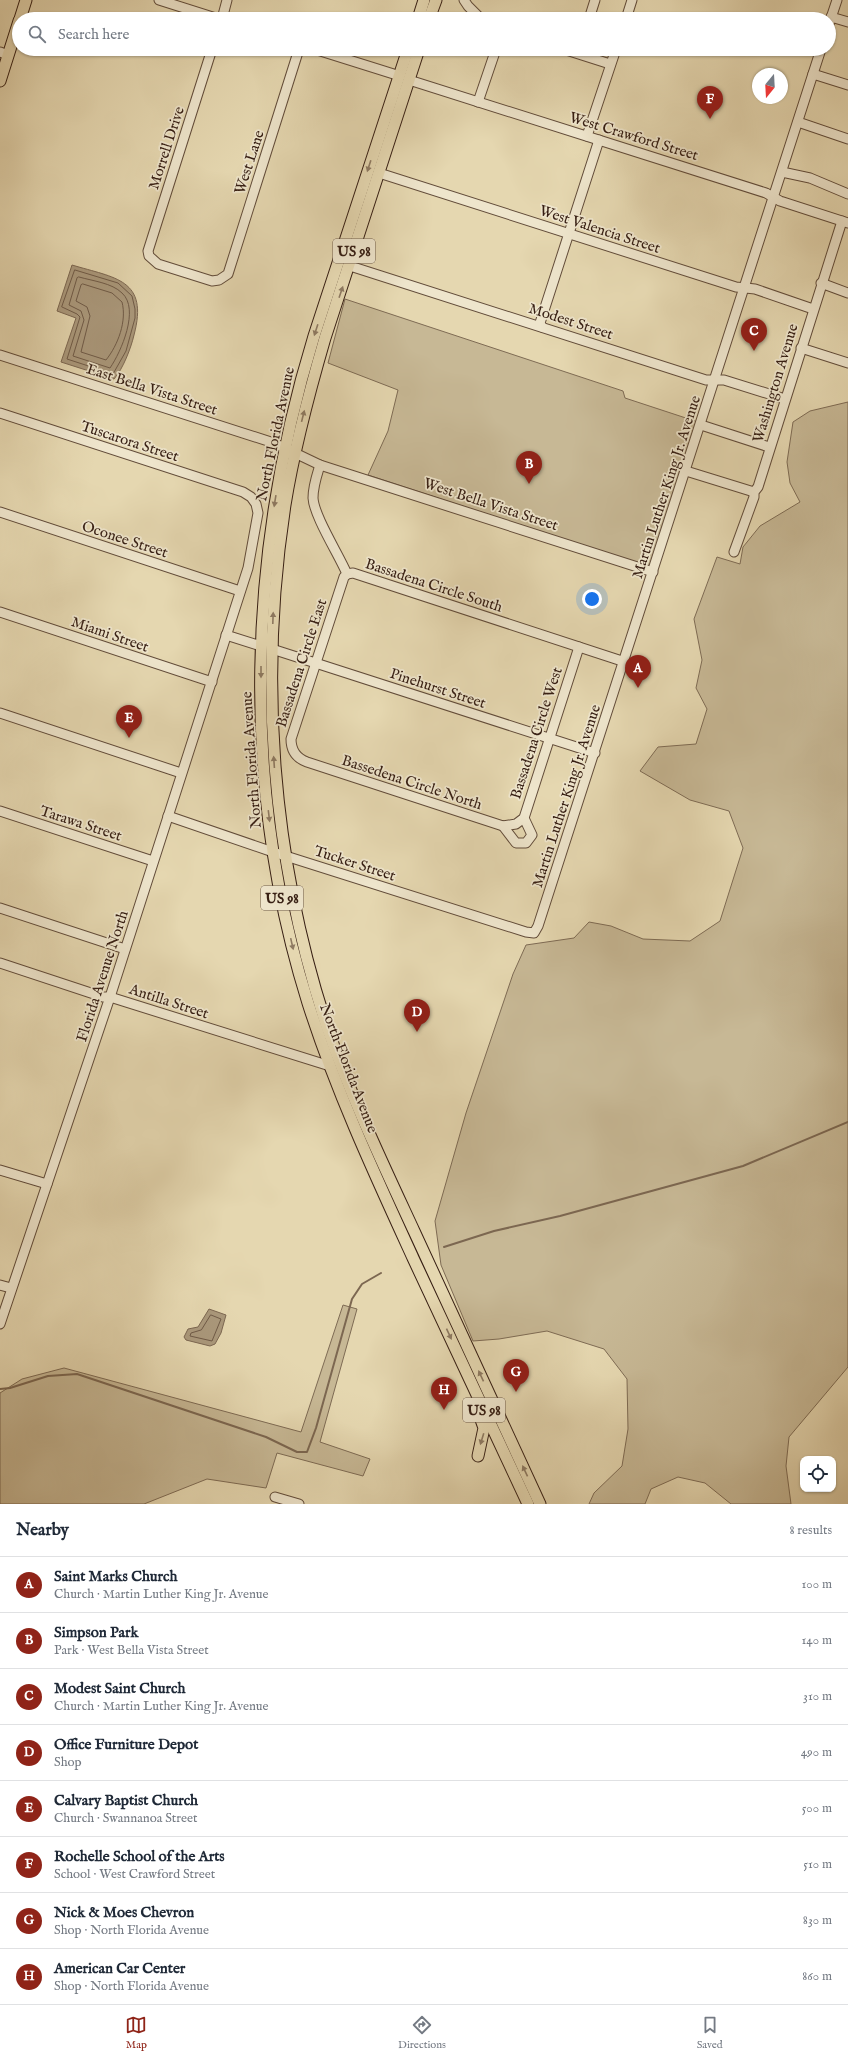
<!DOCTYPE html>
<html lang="en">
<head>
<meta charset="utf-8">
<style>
	:root { --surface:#fff; --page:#f2f2f3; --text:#1f2937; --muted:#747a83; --line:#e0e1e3; --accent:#8f2418 }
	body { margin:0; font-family:"IM FELL English",serif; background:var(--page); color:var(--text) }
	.controls { position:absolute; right:12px; bottom:12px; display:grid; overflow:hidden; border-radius:8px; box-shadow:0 1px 3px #0004 }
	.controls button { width:36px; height:36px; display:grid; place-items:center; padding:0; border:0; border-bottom:1px solid var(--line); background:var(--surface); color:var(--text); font:20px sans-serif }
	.compass { position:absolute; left:752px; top:68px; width:36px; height:36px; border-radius:50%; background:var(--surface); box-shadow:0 1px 3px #0004; rotate:198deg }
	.you { position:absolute; left:592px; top:599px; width:14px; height:14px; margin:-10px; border:3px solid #fff; border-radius:50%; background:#1a73e8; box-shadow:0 0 0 6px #1a73e833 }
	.badge { display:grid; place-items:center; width:26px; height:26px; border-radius:50%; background:var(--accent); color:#fff; font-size:13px; font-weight:700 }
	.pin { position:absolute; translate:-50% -33px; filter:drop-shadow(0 1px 2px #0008) }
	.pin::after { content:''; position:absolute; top:21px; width:14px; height:12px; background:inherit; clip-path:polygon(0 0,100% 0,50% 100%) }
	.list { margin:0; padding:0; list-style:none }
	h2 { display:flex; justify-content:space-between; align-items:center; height:52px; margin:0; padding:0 16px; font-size:17px }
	h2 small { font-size:13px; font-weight:400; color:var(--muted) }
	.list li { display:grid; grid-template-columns:26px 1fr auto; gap:12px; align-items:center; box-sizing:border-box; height:56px; padding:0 16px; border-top:1px solid var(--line) }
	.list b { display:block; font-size:15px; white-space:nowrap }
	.list p { margin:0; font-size:13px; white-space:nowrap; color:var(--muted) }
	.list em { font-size:13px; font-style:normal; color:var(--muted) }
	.icon { flex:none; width:22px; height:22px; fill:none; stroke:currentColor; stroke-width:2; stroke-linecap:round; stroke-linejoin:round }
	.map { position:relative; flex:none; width:848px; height:1504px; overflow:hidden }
	.search { position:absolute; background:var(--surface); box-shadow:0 1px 3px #0004; left:12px; right:12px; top:12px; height:44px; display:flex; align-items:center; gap:10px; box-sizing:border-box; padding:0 14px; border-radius:22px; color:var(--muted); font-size:15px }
	.sheet { height:500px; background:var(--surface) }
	nav { display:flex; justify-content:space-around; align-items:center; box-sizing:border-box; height:56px; border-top:1px solid var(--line); background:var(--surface); font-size:11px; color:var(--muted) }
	nav a { display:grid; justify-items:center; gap:2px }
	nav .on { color:var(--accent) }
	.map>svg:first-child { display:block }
	.green { fill:#c7b895; stroke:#7e6b54 }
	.water { fill:#aa987b; stroke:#7c6751 }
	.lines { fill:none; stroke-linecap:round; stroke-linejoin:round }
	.shore { stroke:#705b47; stroke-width:1 }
	.stream { stroke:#7c6751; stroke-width:2 }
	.minor-casing { stroke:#624c3a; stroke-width:11 }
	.major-casing { stroke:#361e13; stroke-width:13 }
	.minor { stroke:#eee5cc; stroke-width:9 }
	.major { stroke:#e5d7b0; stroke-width:11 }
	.oneway { fill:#8e7a62 }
	.labels { text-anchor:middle; stroke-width:3.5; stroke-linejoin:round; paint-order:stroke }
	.shield { fill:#eee5cc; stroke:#6d5a4a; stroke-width:1 }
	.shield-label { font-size:14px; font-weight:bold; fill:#361e13 }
	.street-label { font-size:15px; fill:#361e13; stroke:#eee5cc }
</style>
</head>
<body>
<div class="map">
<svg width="848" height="1504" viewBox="0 0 848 1504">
	<rect width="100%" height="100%" fill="#e5d7b0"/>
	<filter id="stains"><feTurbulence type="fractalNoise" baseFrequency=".005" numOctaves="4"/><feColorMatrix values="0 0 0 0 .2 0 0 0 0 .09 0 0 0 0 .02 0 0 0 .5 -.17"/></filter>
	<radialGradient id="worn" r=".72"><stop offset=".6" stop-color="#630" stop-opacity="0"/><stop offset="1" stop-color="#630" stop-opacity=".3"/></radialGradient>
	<g class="green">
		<polygon points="345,299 623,391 625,398 698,422 651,568 368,475 388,431 398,390 328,363"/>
		<polygon points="848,402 848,1367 789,1437 786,1466 791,1504 731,1504 705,1483 678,1477 651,1489 645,1504 589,1504 594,1493 622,1466 628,1429 627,1379 604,1349 547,1331 499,1339 473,1341 441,1265 435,1221 466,1113 513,974 526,945 574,938 589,922 611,926 643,939 690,941 720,921 743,848 729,811 690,800 640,771 658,747 696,744 707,709 696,688 702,660 694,619 717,557 740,564 743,547 760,526 800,502 790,483 787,462 793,422 810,411"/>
		<polygon points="343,1305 357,1309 320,1442 370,1459 363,1476 277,1453 266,1488 207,1479 144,1504 0,1504 0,1393 22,1379 64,1368 301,1432"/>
	</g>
	<g class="water">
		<path d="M 72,265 C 115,278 149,279 134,335 C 131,348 123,369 114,379 L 61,362 L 76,318 L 57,311 Z"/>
		<polygon points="209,1309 226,1315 221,1333 215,1344 210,1346 186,1340 184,1337 188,1329 198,1327"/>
	</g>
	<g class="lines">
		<g class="shore">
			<polygon points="75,270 118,283 132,296 135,309 135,318 126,351 113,374 67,359 80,317 77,314 62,307"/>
			<path d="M 79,277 C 93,281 112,283 122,293 C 140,309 121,352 110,368 L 73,356 L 84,320 L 81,311 L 69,305 L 77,278 Z"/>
			<path d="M 83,284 L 112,293 L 122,302 C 127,321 118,345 106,360 L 81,352 L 90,316 L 87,307 L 76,301 L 81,285 Z"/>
			<polygon points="211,1315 221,1319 212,1341 190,1336 191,1333 201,1330"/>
		</g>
		<g class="stream">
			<polyline points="444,1247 494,1231 560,1216 743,1166 848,1122"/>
			<polyline points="0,1389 10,1388 48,1376 77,1374 266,1437 297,1452 307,1452 316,1428 352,1299 362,1284 381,1273"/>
		</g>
		<g class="minor-casing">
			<g id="minor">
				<polyline points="159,0 219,19"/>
				<polyline points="464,0 468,6 481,19"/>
				<polyline points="831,17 848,22"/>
				<polyline points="222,19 227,0"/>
				<polyline points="589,19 595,0"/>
				<polyline points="626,19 632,0"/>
				<polyline points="829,24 837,0"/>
				<polyline points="212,49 148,251 149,256 158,264 212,281 219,280 228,274 299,49"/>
				<polyline points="314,49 400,76"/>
				<polyline points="563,49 610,64"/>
				<polyline points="0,52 8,55"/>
				<polyline points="813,74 848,85"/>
				<polyline points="409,80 766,193 780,201 848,223"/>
				<polyline points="478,102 496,49"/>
				<polyline points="798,122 848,139"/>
				<polyline points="587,136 616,49"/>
				<polyline points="782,172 810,178 848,194"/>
				<polyline points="379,173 736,287 755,289 813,309"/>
				<polyline points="350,266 706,380 724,380 785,399"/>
				<polyline points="821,283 848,293"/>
				<polyline points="542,327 540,323 599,140"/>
				<polyline points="801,348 848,363"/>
				<polyline points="0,355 274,443 320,465 653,572"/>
				<polyline points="0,413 243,492 251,497 256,504 258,513 248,568 110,997 0,1324"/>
				<polyline points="701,425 769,447"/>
				<path d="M 320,465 C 317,475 313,486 313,498 C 314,516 339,555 347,574"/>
				<polyline points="686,471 754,492"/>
				<polyline points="0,512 240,591"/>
				<polyline points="734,552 754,497 754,492 758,487 842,221"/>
				<path d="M 347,574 L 344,577 L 291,739 C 291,750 296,758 307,762 L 503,826 L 516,824 L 524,818 L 579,647"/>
				<polyline points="347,574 353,573 625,662"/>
				<polyline points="0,612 212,682"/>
				<polyline points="226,635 261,646"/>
				<polyline points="272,649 595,753"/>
				<polyline points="0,713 181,773"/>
				<polyline points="0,811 153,861"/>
				<polyline points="168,816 273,852 526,932 534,933 538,926 821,49"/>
				<polyline points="503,826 516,843 526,843 532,835 524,818"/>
				<polyline points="0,908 125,949"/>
				<polyline points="0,963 103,997 110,997 330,1066"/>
				<polyline points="0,1170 47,1184"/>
				<polyline points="0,1285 11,1288"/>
				<polyline points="275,1497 299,1504"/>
			</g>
		</g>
		<g class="major-casing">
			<g id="major">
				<polyline points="20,19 26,0"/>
				<polyline points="418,19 424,0"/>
				<polyline points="429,19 436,0"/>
				<path d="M 408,49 L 314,336 C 248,551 240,786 308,1003 C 336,1091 375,1175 413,1258 C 451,1340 490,1422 528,1504"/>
				<path d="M 419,49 L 325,338 C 309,393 294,449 285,505 C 258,679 272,860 327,1027 C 351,1097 383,1164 414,1231 C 456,1322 498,1413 540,1504"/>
				<polyline points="0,81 19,21"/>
				<polyline points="478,1456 484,1428 479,1414"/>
			</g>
		</g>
		<use href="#minor" class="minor"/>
		<use href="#major" class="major"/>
	</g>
	<defs><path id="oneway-solid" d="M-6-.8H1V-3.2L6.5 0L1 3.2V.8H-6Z"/></defs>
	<g class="oneway">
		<use href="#oneway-solid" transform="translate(369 166) rotate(108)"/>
		<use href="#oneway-solid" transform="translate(341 292) rotate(-71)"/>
		<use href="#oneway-solid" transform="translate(316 330) rotate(108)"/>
		<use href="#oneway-solid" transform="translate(303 416) rotate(-76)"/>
		<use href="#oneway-solid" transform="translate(275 501) rotate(99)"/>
		<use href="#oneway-solid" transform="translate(273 618) rotate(-88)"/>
		<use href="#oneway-solid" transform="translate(261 672) rotate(90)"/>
		<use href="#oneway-solid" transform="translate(274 762) rotate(-94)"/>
		<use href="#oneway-solid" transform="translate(269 816) rotate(83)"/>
		<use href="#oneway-solid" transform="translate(292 944) rotate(77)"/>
		<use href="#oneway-solid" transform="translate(449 1334) rotate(65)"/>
		<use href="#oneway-solid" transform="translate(481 1376) rotate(-115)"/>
		<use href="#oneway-solid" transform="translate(482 1439) rotate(107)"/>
		<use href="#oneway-solid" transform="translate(525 1471) rotate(-115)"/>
	</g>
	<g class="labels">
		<g class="shield">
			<rect x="333" y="239" width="42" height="24" rx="3"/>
			<rect x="261" y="886" width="42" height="24" rx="3"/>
			<rect x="463" y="1398" width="42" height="24" rx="3"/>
		</g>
		<g class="shield-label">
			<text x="354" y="256">US 98</text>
			<text x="282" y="903">US 98</text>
			<text x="484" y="1415">US 98</text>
		</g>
		<g class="street-label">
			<text transform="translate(634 136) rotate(17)" y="5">West Crawford Street</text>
			<text transform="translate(166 148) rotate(-72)" y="5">Morrell Drive</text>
			<text transform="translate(249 162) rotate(-72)" y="5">West Lane</text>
			<text transform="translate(600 229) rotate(18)" y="5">West Valencia Street</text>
			<text transform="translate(571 321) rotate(18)" y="5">Modest Street</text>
			<text transform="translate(775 383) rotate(-73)" y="5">Washington Avenue</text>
			<text transform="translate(152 389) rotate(18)" y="5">East Bella Vista Street</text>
			<text transform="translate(275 434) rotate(-78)" y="5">North Florida Avenue</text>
			<text transform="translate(130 441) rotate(18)" y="5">Tuscarora Street</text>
			<text transform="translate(666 487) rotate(-72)" y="5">Martin Luther King Jr. Avenue</text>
			<text transform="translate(491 504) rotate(18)" y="5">West Bella Vista Street</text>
			<text transform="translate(125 539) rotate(18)" y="5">Oconee Street</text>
			<text transform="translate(434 585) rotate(18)" y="5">Bassadena Circle South</text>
			<text transform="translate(110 634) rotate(19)" y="5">Miami Street</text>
			<text transform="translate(301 663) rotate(-72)" y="5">Bassadena Circle East</text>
			<text transform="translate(438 688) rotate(18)" y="5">Pinehurst Street</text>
			<text transform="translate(536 733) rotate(-72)" y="5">Bassadena Circle West</text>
			<text transform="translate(251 760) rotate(-94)" y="5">North Florida Avenue</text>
			<text transform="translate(412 782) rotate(18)" y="5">Bassedena Circle North</text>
			<text transform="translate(566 796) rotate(-72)" y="5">Martin Luther King Jr. Avenue</text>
			<text transform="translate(81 823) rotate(18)" y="5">Tarawa Street</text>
			<text transform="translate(355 863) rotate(18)" y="5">Tucker Street</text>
			<text transform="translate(102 976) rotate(-72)" y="5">Florida Avenue North</text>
			<text transform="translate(169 1001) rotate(18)" y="5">Antilla Street</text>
			<text transform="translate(349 1068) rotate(69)" y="5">North Florida Avenue</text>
		</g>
	</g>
	<rect width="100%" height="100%" filter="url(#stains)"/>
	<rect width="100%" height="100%" fill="url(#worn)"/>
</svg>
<div class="controls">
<button><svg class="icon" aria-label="locate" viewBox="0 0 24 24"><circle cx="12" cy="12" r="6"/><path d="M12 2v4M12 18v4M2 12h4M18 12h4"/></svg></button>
</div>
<svg class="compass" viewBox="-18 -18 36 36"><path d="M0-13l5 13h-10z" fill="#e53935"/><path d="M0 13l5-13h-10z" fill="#747a83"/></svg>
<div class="you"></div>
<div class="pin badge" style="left:638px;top:688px">A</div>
<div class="pin badge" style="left:529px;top:484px">B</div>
<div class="pin badge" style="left:754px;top:351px">C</div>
<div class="pin badge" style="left:417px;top:1032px">D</div>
<div class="pin badge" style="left:129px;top:738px">E</div>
<div class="pin badge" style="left:710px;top:119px">F</div>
<div class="pin badge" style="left:516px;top:1392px">G</div>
<div class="pin badge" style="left:444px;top:1410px">H</div>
<div class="search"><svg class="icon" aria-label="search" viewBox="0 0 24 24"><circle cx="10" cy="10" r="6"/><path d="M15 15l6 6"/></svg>Search here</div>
</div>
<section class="sheet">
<h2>Nearby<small>8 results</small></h2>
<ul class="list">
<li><span class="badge">A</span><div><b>Saint Marks Church</b><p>Church · Martin Luther King Jr. Avenue</p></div><em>100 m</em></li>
<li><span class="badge">B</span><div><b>Simpson Park</b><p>Park · West Bella Vista Street</p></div><em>140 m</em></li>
<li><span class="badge">C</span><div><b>Modest Saint Church</b><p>Church · Martin Luther King Jr. Avenue</p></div><em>310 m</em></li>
<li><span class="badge">D</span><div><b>Office Furniture Depot</b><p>Shop</p></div><em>490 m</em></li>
<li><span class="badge">E</span><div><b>Calvary Baptist Church</b><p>Church · Swannanoa Street</p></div><em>500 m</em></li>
<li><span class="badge">F</span><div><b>Rochelle School of the Arts</b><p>School · West Crawford Street</p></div><em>510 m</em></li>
<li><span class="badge">G</span><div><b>Nick &amp; Moes Chevron</b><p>Shop · North Florida Avenue</p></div><em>830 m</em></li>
<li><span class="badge">H</span><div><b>American Car Center</b><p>Shop · North Florida Avenue</p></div><em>860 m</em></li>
</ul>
</section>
<nav>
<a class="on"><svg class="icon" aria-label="map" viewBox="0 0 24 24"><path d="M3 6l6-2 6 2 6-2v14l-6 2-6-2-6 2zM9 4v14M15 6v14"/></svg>Map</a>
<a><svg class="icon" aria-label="directions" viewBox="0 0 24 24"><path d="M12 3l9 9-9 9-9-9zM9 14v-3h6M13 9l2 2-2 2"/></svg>Directions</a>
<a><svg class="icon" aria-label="saved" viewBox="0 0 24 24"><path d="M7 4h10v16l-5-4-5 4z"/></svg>Saved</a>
</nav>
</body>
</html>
